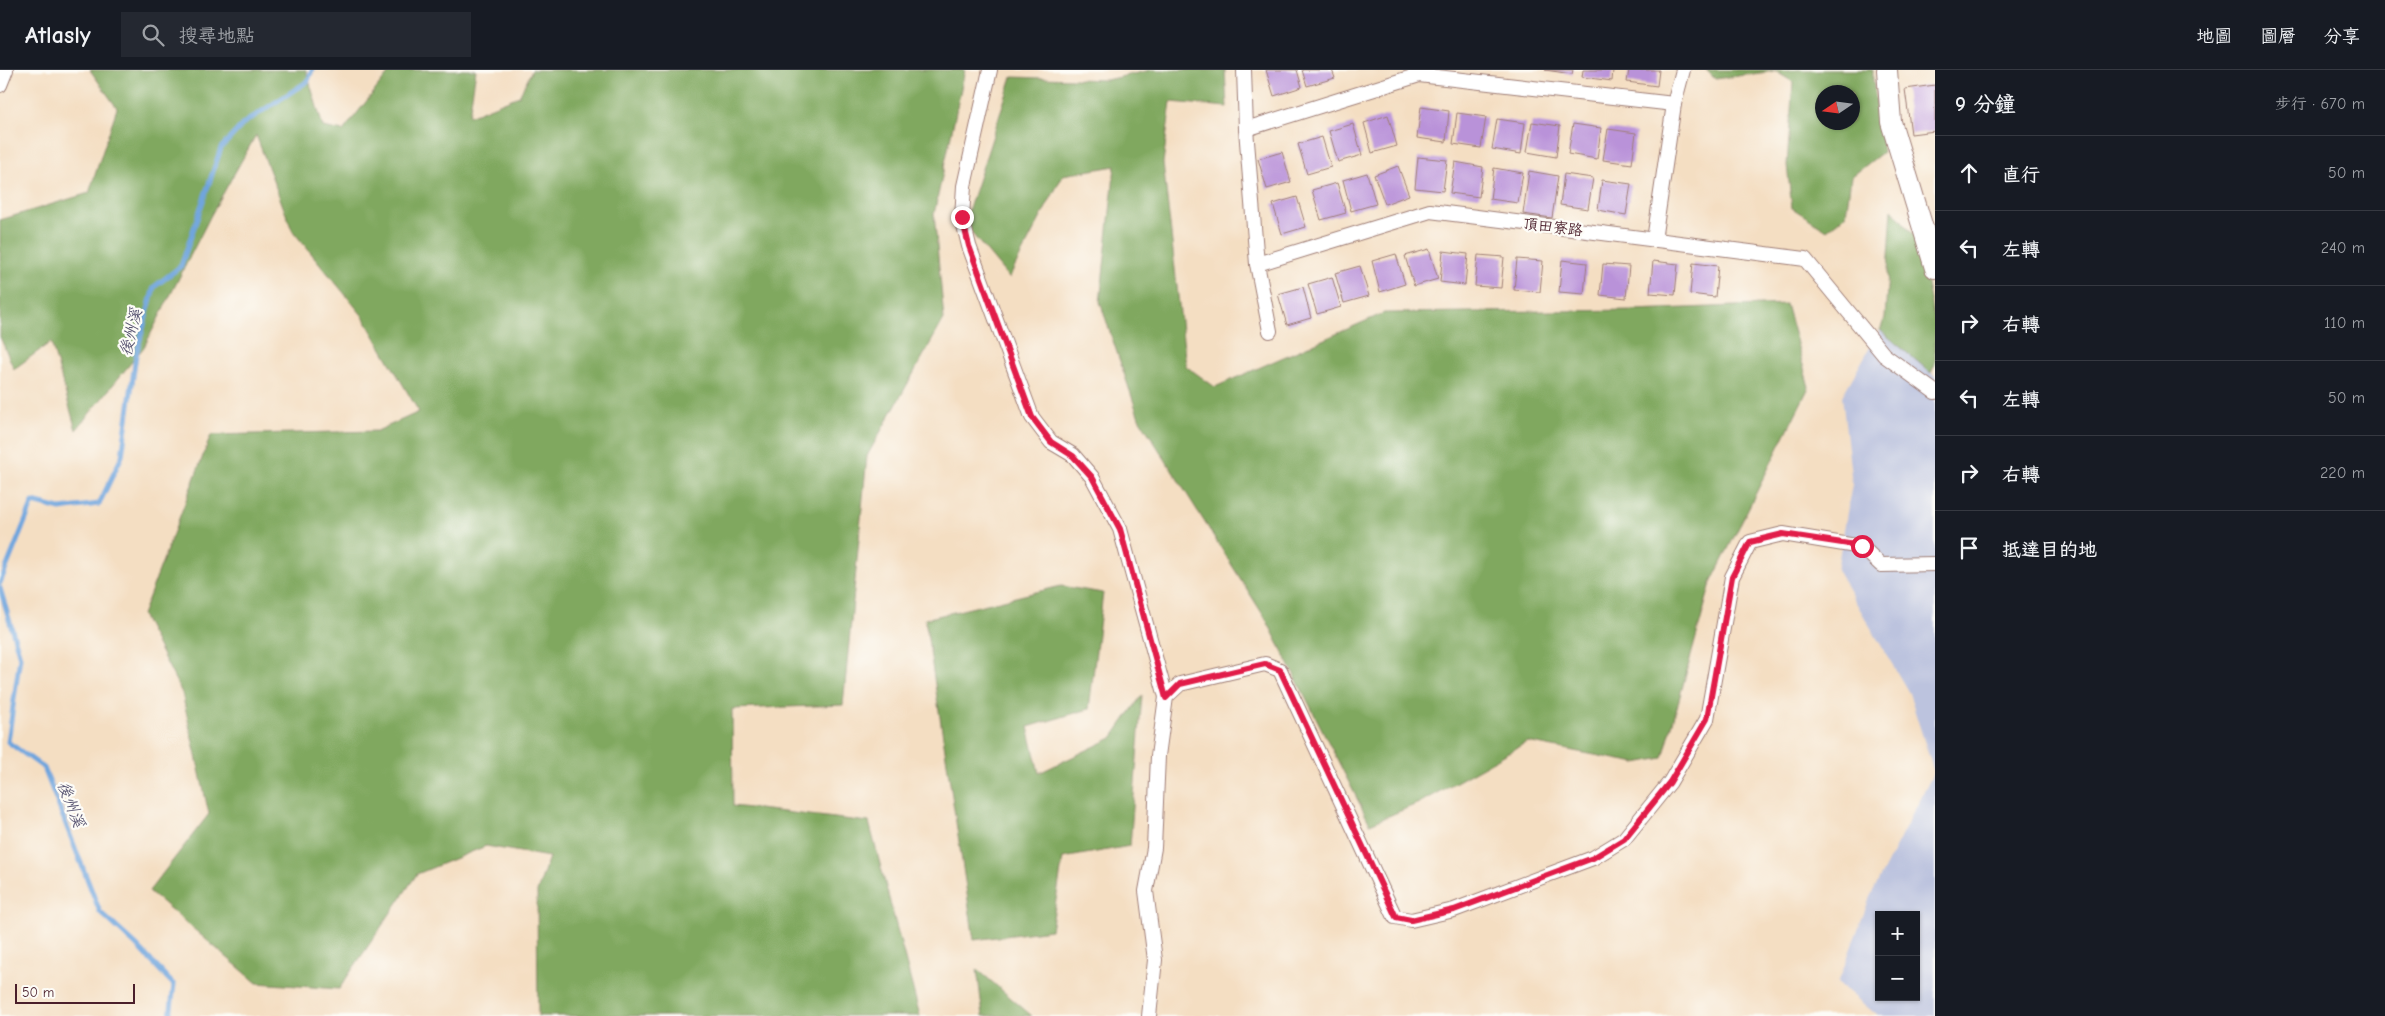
<!DOCTYPE html>
<html lang="zh-TW">
<head>
<meta charset="utf-8">
<style>
	:root { --surface:#171b24; --page:#242831; --text:#f1f3f6; --muted:#9ea1a6; --line:#363941 }
	body { margin:0; font-family:"Comic Neue","LXGW WenKai TC",sans-serif; background:var(--page); color:var(--text) }
	.controls { position:absolute; right:15px; bottom:15px; display:grid; overflow:hidden; border-radius:0px; box-shadow:0 1px 4px #0004 }
	.controls button { width:45px; height:45px; display:grid; place-items:center; padding:0; border:0; border-bottom:1px solid var(--line); background:var(--surface); color:var(--text); font:25px sans-serif }
	.compass { position:absolute; left:1815px; top:15px; width:45px; height:45px; border-radius:50%; background:var(--surface); box-shadow:0 1px 4px #0004; rotate:257deg }
	.scale { position:absolute; left:15px; bottom:12px; width:120px; box-sizing:border-box; padding-left:5px; border:2px solid #4a1f2b; border-top:0; font-size:14px; line-height:18px; white-space:nowrap; color:#4a1f2b; -webkit-text-stroke:4px #fdfcf7; paint-order:stroke }
	.stop { position:absolute; width:15px; height:15px; margin:-11px; border:4px solid #e11d48; border-radius:50%; background:#fff }
	.stop.end { background:#e11d48; border-color:#fff; box-shadow:0 1px 5px #0008 }
	.list { margin:0; padding:0; list-style:none }
	h2 { display:flex; justify-content:space-between; align-items:center; height:65px; margin:0; padding:0 20px; font-size:21px }
	h2 small { font-size:16px; font-weight:400; color:var(--muted) }
	.list li { display:grid; grid-template-columns:32px 1fr auto; gap:15px; align-items:center; box-sizing:border-box; height:75px; padding:0 20px; border-top:1px solid var(--line) }
	.list b { display:block; font-size:19px; white-space:nowrap }
	.list em { font-size:16px; font-style:normal; color:var(--muted) }
	.icon { flex:none; width:28px; height:28px; fill:none; stroke:currentColor; stroke-width:2; stroke-linecap:round; stroke-linejoin:round }
	.map { position:relative; flex:none; width:1935px; height:946px; overflow:hidden }
	header { display:flex; align-items:center; gap:30px; box-sizing:border-box; height:70px; padding:0 25px; background:var(--surface); border-bottom:1px solid var(--line) }
	header strong { font-size:24px }
	nav { display:flex; gap:28px; margin-inline-start:auto; font-size:18px }
	.search { width:350px; height:45px; background:var(--page); display:flex; align-items:center; gap:12px; box-sizing:border-box; padding:0 18px; border-radius:0px; color:var(--muted); font-size:19px }
	main { display:flex }
	aside { flex:1; background:var(--surface) }
	.map>svg:first-child { display:block }
	.industrial { fill:#bcc3de; fill-rule:evenodd }
	.forest { fill:#80a85f; stroke:#656445; fill-rule:evenodd }
	.lines { fill:none; stroke-linecap:round; stroke-linejoin:round }
	.stream { stroke:#70a5dd; stroke-width:5 }
	.building { fill:#b992d9 }
	.street-casing { stroke:#9f7e76; stroke-width:16 }
	.secondary-casing { stroke:#9f7e76; stroke-width:22 }
	.street { stroke:#fff; stroke-width:14 }
	.secondary { stroke:#fff; stroke-width:20 }
	.route { stroke:#e11d48; stroke-width:6 }
	.labels { text-anchor:middle; stroke-width:4.5; stroke-linejoin:round; paint-order:stroke }
	.street-label { font-size:15px; fill:#4a1f2b; stroke:#fdfcf7 }
	.water-label { font-size:16px; font-style:italic; fill:#595572; stroke:#fdfcf7 }
</style>
</head>
<body>
<header>
<strong>Atlasly</strong>
<div class="search"><svg class="icon" aria-label="search" viewBox="0 0 24 24"><circle cx="10" cy="10" r="6"/><path d="M15 15l6 6"/></svg>搜尋地點</div>
<nav><a>地圖</a><a>圖層</a><a>分享</a></nav>
</header>
<main>
<div class="map">
<svg width="1935" height="946" viewBox="0 0 1935 946">
	<rect width="100%" height="100%" fill="#fdfcf7"/>
	<filter id="ink" filterUnits="userSpaceOnUse"><feTurbulence type="fractalNoise" baseFrequency=".02" numOctaves="2"/><feDisplacementMap in="SourceGraphic" scale="10" xChannelSelector="R" yChannelSelector="G"/><feConvolveMatrix kernelMatrix="1 2 1 2 8 2 1 2 1" color-interpolation-filters="sRGB"/></filter>
	<filter id="wash" filterUnits="userSpaceOnUse"><feTurbulence type="fractalNoise" baseFrequency=".0096" numOctaves="4" result="noise"/><feDisplacementMap in="SourceGraphic" scale="20" xChannelSelector="R" yChannelSelector="G"/><feGaussianBlur stdDeviation="1.12" result="paint"/><feColorMatrix in="noise" values="0 0 0 0 0 0 0 0 0 0 0 0 0 0 0 0 0 1.4 0 .05"/><feComposite in="paint" operator="in"/></filter>
	<g filter="url(#wash)">
		<rect width="100%" height="100%" fill="#f4dec2"/>
		<path class="industrial" d="M 1880,260 L 1935,306 L 1935,946 L 1878,946 L 1838,913 L 1870,827 L 1934,702 L 1909,623 L 1837,500 L 1852,414 L 1842,326 ZM 1879,845 L 1916,845 L 1916,927 L 1879,927 Z"/>
		<g class="forest">
			<polygon points="90,0 306,0 323,57 343,61 391,0 476,0 469,46 519,26 532,0 965,0 934,144 944,249 867,386 843,635 732,639 733,736 869,752 920,946 538,946 537,822 549,787 486,776 417,804 339,919 257,913 149,821 209,744 182,623 142,545 211,365 377,361 419,342 362,245 292,160 256,65 211,145 144,277 76,360 51,272 14,299 0,267 0,150 89,123 117,38"/>
			<polygon points="1151,0 1225,0 1227,37 1171,32 1163,93 1186,296 1215,317 1384,243 1633,240 1786,234 1809,317 1711,513 1663,688 1636,693 1527,672 1419,733 1370,754 1267,551 1139,348 1100,232 1115,96 1063,105 1009,208 964,154 1012,7 1106,10"/>
			<path d="M 1706,0 L 1873,0 L 1873,10 L 1883,82 L 1851,107 L 1846,145 L 1827,160 L 1792,138 L 1787,95 L 1793,12 L 1775,1 L 1715,9 ZM 1852,22 L 1852,52 L 1822,52 L 1822,22 Z"/>
			<polygon points="1892,139 1918,170 1935,254 1935,294 1931,303 1880,260 1885,248"/>
			<polygon points="1061,516 1103,523 1089,639 1028,657 1039,703 1112,668 1142,625 1130,776 1063,788 1051,860 974,870 925,549"/>
			<polygon points="977,899 1032,946 983,946"/>
		</g>
		<g class="lines">
			<g class="stream">
				<polyline points="0,513 33,432 60,439 99,434 122,386 136,285 154,217 181,196 221,78 244,53 308,11 312,0"/>
				<polyline points="0,518 20,587 8,672 44,698 100,842 136,875 174,915 170,946"/>
			</g>
		</g>
		<g id="blocks">
			<g class="building">
				<polygon points="1266,0 1297,0 1302,17 1274,26"/>
				<polygon points="1302,0 1332,0 1335,8 1307,16"/>
				<polygon points="1545,0 1573,0 1572,4"/>
				<polygon points="1583,0 1613,0 1612,11 1582,7"/>
				<polygon points="1629,0 1659,0 1657,16 1627,12"/>
				<polygon points="1935,15 1935,61 1911,64 1905,19"/>
				<polygon points="1421,37 1449,41 1446,72 1417,68"/>
				<polygon points="1457,43 1486,47 1481,78 1453,74"/>
				<polygon points="1388,45 1397,76 1372,83 1364,53"/>
				<polygon points="1497,49 1525,53 1521,84 1492,79"/>
				<polygon points="1532,52 1560,56 1556,87 1527,82"/>
				<polygon points="1353,54 1362,85 1338,92 1329,61"/>
				<polygon points="1573,54 1601,58 1597,89 1568,84"/>
				<polygon points="1608,59 1636,63 1632,94 1603,90"/>
				<polygon points="1322,67 1331,97 1307,104 1298,74"/>
				<polygon points="1282,82 1291,112 1267,119 1258,89"/>
				<polygon points="1418,87 1447,90 1443,121 1415,118"/>
				<polygon points="1455,92 1483,97 1479,127 1450,123"/>
				<polygon points="1398,96 1409,125 1385,134 1374,105"/>
				<polygon points="1494,98 1523,103 1518,133 1490,129"/>
				<polygon points="1529,101 1558,106 1552,148 1523,144"/>
				<polygon points="1367,103 1376,134 1351,141 1343,110"/>
				<polygon points="1564,104 1593,108 1588,139 1560,135"/>
				<polygon points="1602,110 1631,114 1626,145 1598,140"/>
				<polygon points="1337,113 1346,143 1321,150 1312,120"/>
				<polygon points="1297,127 1306,157 1282,164 1273,134"/>
				<polygon points="1429,179 1438,209 1414,216 1405,186"/>
				<polygon points="1443,181 1468,184 1465,215 1440,212"/>
				<polygon points="1396,184 1405,214 1380,222 1372,191"/>
				<polygon points="1478,185 1504,187 1501,218 1475,216"/>
				<polygon points="1517,189 1543,191 1540,222 1514,220"/>
				<polygon points="1562,190 1587,193 1584,224 1559,222"/>
				<polygon points="1653,191 1678,194 1675,225 1650,223"/>
				<polygon points="1693,193 1718,196 1715,227 1690,224"/>
				<polygon points="1603,194 1629,196 1626,228 1600,225"/>
				<polygon points="1360,196 1369,226 1344,233 1335,203"/>
				<polygon points="1332,207 1341,237 1317,244 1308,214"/>
				<polygon points="1303,217 1311,248 1287,255 1278,224"/>
			</g>
		</g>
	</g>
	<g filter="url(#ink)">
		<use href="#blocks" fill-opacity="0" stroke="#9f7e76" stroke-width="1"/>
		<g class="lines">
			<g class="street-casing">
				<g id="street">
					<polyline points="990,0 964,116 962,147 969,176 1032,347 1051,372 1073,385 1092,407 1120,459 1166,627"/>
					<polyline points="1244,0 1246,59 1257,194 1430,141 1805,189 1884,285 1935,322"/>
					<polyline points="0,15 6,0"/>
					<polyline points="1246,59 1419,5 1674,34"/>
					<polyline points="1654,170 1674,34 1683,0"/>
					<polyline points="1257,194 1270,261"/>
					<polyline points="1149,946 1155,890 1146,821 1154,778 1158,686 1166,627 1180,614 1265,594 1280,600 1395,847 1411,850 1454,840 1593,788 1624,769 1670,712 1707,649 1732,507 1750,472 1783,464 1862,477 1881,495 1935,494"/>
				</g>
			</g>
			<g class="secondary-casing">
				<polyline id="secondary" points="1887,0 1891,52 1935,198"/>
			</g>
			<use href="#street" class="street"/>
			<use href="#secondary" class="secondary"/>
		</g>
	</g>
	<g class="lines" filter="url(#ink)">
		<polyline class="route" points="962,147 969,176 1032,347 1051,372 1073,386 1092,407 1120,459 1166,628 1180,614 1265,594 1280,600 1396,847 1411,850 1454,840 1593,788 1624,769 1670,712 1707,649 1732,507 1750,472 1783,464 1862,476"/>
	</g>
	<g class="labels">
		<g class="street-label">
			<text transform="translate(1553 157) rotate(7)" y="5">頂田寮路</text>
		</g>
		<g class="water-label">
			<text transform="translate(130 262) rotate(-76)" y="6">後州溪</text>
			<text transform="translate(72 734) rotate(69)" y="6">後州溪</text>
		</g>
	</g>
</svg>
<div class="controls">
<button>+</button>
<button>−</button>
</div>
<svg class="compass" viewBox="-18 -18 36 36"><path d="M0-13l5 13h-10z" fill="#e53935"/><path d="M0 13l5-13h-10z" fill="#9ea1a6"/></svg>
<div class="scale">50 m</div>
<div class="stop" style="left:1862px;top:476px"></div>
<div class="stop end" style="left:962px;top:147px"></div>
</div>
<aside>
<h2>9 分鐘<small>步行 · 670 m</small></h2>
<ul class="list">
<li><svg class="icon" aria-label="ahead" viewBox="0 0 24 24"><path d="M12 20V5M6 11l6-6 6 6"/></svg><div><b>直行</b></div><em>50 m</em></li>
<li><svg class="icon" aria-label="left" viewBox="0 0 24 24"><path d="M17 20v-9H6M10 6l-5 5 5 5"/></svg><div><b>左轉</b></div><em>240 m</em></li>
<li><svg class="icon" aria-label="right" viewBox="0 0 24 24"><path d="M7 20v-9h11M14 6l5 5-5 5"/></svg><div><b>右轉</b></div><em>110 m</em></li>
<li><svg class="icon" aria-label="left" viewBox="0 0 24 24"><path d="M17 20v-9H6M10 6l-5 5 5 5"/></svg><div><b>左轉</b></div><em>50 m</em></li>
<li><svg class="icon" aria-label="right" viewBox="0 0 24 24"><path d="M7 20v-9h11M14 6l5 5-5 5"/></svg><div><b>右轉</b></div><em>220 m</em></li>
<li><svg class="icon" aria-label="arrive" viewBox="0 0 24 24"><path d="M6 21V4h12l-3 4 3 4H6"/></svg><div><b>抵達目的地</b></div></li>
</ul>
</aside>
</main>
</body>
</html>
